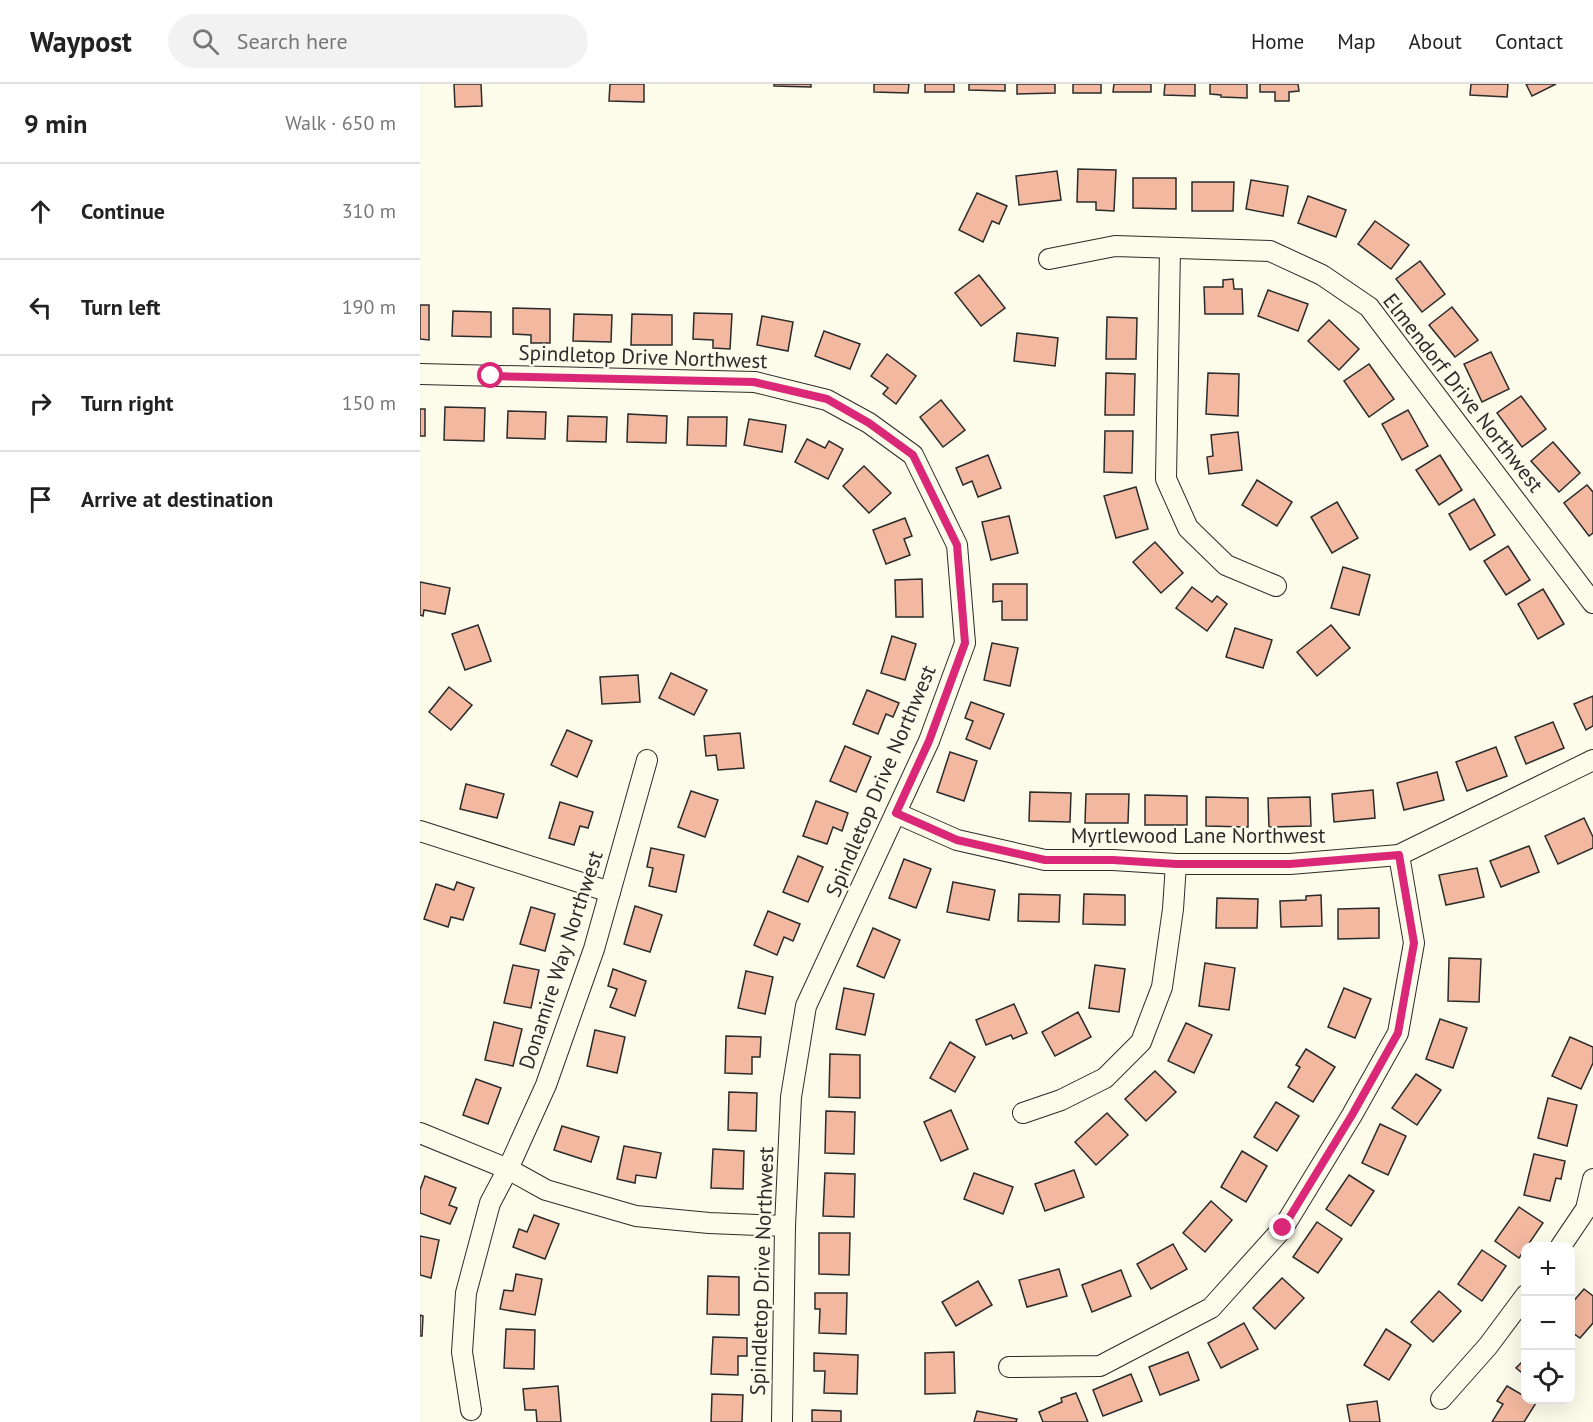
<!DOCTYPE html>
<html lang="en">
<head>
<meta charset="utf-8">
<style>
	:root { --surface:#fff; --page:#f2f2f2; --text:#222; --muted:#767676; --line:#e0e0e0 }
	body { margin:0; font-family:"PT Sans",sans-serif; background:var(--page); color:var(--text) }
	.controls { position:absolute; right:18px; bottom:18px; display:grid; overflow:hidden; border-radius:12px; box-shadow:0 6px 24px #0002 }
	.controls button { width:54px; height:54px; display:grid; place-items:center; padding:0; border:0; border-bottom:2px solid var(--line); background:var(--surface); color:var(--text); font:30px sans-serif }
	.stop { position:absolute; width:18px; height:18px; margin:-14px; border:4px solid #db2777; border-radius:50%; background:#fff }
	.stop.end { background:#db2777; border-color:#fff; box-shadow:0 2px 6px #0008 }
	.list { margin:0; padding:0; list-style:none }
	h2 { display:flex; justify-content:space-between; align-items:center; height:78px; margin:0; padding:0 24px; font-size:26px }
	h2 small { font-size:20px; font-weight:400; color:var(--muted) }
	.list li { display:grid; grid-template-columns:39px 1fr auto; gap:18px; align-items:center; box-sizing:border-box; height:96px; padding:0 24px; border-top:2px solid var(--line) }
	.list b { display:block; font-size:22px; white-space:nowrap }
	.list em { font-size:20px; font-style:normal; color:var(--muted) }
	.icon { flex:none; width:33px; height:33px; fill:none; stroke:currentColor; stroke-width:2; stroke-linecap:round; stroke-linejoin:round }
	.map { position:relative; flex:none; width:1173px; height:1338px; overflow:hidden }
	header { display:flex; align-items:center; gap:36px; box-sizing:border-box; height:84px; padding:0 30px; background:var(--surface); border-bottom:2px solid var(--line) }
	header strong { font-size:28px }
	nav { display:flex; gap:33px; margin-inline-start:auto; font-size:21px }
	.search { width:420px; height:54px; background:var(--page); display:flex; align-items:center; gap:15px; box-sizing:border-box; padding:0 21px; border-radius:33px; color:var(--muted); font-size:22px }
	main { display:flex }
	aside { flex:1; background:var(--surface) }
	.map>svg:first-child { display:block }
	.building { fill:#f2b8a0; stroke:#2b2b2b; stroke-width:1.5 }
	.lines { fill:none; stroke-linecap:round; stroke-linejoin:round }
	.minor-casing { stroke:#2b2b2b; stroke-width:22 }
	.minor { stroke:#fdfbea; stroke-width:20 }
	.route { stroke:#db2777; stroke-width:8 }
	.labels { text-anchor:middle; stroke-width:4.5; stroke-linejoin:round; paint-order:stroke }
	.street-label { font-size:21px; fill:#2b2b2b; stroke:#fdfbea }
</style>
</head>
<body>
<header>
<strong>Waypost</strong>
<div class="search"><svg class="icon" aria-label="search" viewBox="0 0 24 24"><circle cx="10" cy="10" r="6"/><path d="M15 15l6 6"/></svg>Search here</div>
<nav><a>Home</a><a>Map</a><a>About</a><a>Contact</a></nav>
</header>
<main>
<aside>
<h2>9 min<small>Walk · 650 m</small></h2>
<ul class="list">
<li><svg class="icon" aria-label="ahead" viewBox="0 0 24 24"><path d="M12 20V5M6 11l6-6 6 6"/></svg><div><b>Continue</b></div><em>310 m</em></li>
<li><svg class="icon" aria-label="left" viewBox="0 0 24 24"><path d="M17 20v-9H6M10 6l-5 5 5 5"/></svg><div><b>Turn left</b></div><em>190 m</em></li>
<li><svg class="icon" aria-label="right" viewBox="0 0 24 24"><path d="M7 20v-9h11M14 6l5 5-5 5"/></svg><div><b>Turn right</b></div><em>150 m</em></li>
<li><svg class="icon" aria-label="arrive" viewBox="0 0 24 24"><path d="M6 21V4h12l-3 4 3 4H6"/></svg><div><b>Arrive at destination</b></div></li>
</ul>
</aside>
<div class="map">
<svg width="1173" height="1338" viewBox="0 0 1173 1338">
	<rect width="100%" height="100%" fill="#fdfbea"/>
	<g class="building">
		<polygon points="34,0 61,0 62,22 35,23"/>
		<polygon points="190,0 224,0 224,18 189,17"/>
		<polygon points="354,0 391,0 391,3 354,2"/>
		<polygon points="454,0 489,0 488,9 454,8"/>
		<rect x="505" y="0" width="29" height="8"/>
		<polygon points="549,0 585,0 585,7 549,6"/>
		<polygon points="597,0 635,0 635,9 597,10"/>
		<rect x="653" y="0" width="28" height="9"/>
		<polygon points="694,0 731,0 731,8 693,8"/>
		<polygon points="745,0 775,0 775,12 744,11"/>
		<polygon points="790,0 827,0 827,14 801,13 801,11 790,10"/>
		<polygon points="840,0 878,0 879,7 869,8 869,17 855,17 855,8 840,8"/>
		<polygon points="1051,0 1088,0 1087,13 1050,11"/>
		<polygon points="1106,0 1136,0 1112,12"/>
		<polygon points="658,85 696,86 694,127 676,126 676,118 657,118"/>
		<polygon points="637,87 641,116 599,121 596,92"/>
		<polygon points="713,94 756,94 756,125 713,124"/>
		<polygon points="831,96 868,102 863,132 826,125"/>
		<polygon points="772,98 814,98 813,127 772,127"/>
		<polygon points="557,109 587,122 579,140 572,137 563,158 539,146"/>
		<polygon points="888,112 926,126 916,153 878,139"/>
		<polygon points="955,137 989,161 971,185 938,160"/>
		<polygon points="1000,177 1025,210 1002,228 976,195"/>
		<polygon points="559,191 585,224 561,242 535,209"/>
		<polygon points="813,195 814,205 822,205 823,230 785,230 784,203 803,203 803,196"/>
		<polygon points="848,206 888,220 878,247 838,232"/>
		<polygon points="0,221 9,221 9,256 0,255"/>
		<polygon points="1032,223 1058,256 1035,273 1009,241"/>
		<polygon points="93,224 130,225 130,259 111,259 111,251 93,250"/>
		<polygon points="33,227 71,228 71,253 32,252"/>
		<polygon points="274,229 312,230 310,265 293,264 293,256 273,255"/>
		<polygon points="154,230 192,231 191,258 153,257"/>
		<polygon points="212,230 252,231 252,261 211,261"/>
		<polygon points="342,232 373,238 368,267 337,261"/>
		<polygon points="687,233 717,234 716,275 686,275"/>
		<polygon points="909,236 939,265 919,286 888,257"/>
		<polygon points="404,247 440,260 430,285 395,272"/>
		<polygon points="597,249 638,254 635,282 594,277"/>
		<polygon points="1071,268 1089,305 1062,318 1044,280"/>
		<polygon points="467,270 496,292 476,320 463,310 468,304 451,292"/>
		<polygon points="949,280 974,315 949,333 924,297"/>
		<polygon points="686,289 715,290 714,331 685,331"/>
		<polygon points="788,289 819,290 818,332 786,330"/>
		<polygon points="1101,312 1126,345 1102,363 1077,329"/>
		<polygon points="521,316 545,346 523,363 500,333"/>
		<polygon points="25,323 65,324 64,357 24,356"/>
		<rect x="0" y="325" width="5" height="27"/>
		<polygon points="988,326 1008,362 982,376 962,340"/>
		<polygon points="88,327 126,328 125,355 87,354"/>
		<polygon points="208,330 247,332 246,359 207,358"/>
		<polygon points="148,332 187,333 186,358 147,357"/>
		<polygon points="268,333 307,333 306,362 267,361"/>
		<polygon points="329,335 366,341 362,368 324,361"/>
		<polygon points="685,347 713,347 712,389 684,388"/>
		<polygon points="818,348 822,386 789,390 787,373 793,372 791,351"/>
		<polygon points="387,355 405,364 409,357 423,365 408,395 375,378"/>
		<polygon points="1133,358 1160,389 1139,408 1111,377"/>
		<polygon points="568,371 581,404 558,413 552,397 543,401 536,384"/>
		<polygon points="1020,371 1042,406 1019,421 996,386"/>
		<polygon points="444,382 471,409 449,429 423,402"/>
		<polygon points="837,396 872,418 857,442 822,421"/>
		<polygon points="1167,401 1173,408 1173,449 1169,452 1144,419"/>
		<polygon points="716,403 728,445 696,454 684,412"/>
		<polygon points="1054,415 1075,451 1050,466 1029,430"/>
		<polygon points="917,418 938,454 912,469 891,433"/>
		<polygon points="589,432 598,469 571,476 562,438"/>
		<polygon points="485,434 492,452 484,455 490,471 466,480 453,446"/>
		<polygon points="735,458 763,489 741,509 713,478"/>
		<polygon points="1088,462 1110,496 1086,511 1064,477"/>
		<polygon points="923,483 950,491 939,531 911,524"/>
		<polygon points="502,495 503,533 476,533 475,496"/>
		<polygon points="0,498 30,504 25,530 4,526 3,532 0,531"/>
		<polygon points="573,500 607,500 607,536 582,536 582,517 573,518"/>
		<polygon points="772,503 792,518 797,512 807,520 787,547 756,524"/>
		<polygon points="1123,505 1144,540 1118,555 1098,520"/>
		<polygon points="58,541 71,577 45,586 32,550"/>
		<polygon points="911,541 930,564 897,592 877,568"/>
		<polygon points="815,544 852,556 843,584 806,573"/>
		<polygon points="472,552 496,560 485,596 461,589"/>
		<polygon points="572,559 598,564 590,602 564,596"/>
		<polygon points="251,589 287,606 274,631 239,614"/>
		<polygon points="218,591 220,618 182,620 180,593"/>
		<polygon points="29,603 52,621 31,646 9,628"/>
		<polygon points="447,606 479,619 473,633 466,630 458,650 433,640"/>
		<polygon points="1173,612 1173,642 1166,646 1154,620"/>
		<polygon points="551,618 584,630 570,665 546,655 553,637 545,634"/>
		<polygon points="1133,638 1144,664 1106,680 1095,653"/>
		<polygon points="147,646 172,657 157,693 131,681"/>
		<polygon points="320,649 324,684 298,686 296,671 286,672 284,652"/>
		<polygon points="425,662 451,673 436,708 410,697"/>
		<polygon points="1076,663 1087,692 1047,707 1036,678"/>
		<polygon points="530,668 557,677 544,717 517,708"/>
		<polygon points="1017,688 1024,716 984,726 977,699"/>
		<polygon points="46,700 84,710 77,734 40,725"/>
		<polygon points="953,706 955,734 914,738 912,710"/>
		<polygon points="271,707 298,716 285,753 258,743"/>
		<polygon points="610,708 651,709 650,738 609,737"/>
		<polygon points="666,710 709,710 708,739 665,739"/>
		<polygon points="725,711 767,712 767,741 725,741"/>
		<polygon points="786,713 828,714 828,743 786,742"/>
		<polygon points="890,713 891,742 849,743 848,714"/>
		<polygon points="396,717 428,729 422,747 413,743 407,760 383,752"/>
		<polygon points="140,718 173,728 168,744 160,742 154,761 129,754"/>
		<polygon points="1164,734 1173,753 1173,764 1138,780 1125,752"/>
		<polygon points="1109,762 1119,788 1081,803 1070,777"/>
		<polygon points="231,764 264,771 256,808 229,802 233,784 227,783"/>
		<polygon points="378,772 403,783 388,818 363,808"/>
		<polygon points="484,775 511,785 496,824 469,814"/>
		<polygon points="1057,784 1064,813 1026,821 1019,791"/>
		<polygon points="37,798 54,804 43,836 31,833 28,843 4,835 16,800 34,806"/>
		<polygon points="533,798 575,806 569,836 527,828"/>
		<polygon points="599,810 640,811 639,838 598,837"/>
		<polygon points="664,810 705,811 705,841 663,840"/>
		<polygon points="901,811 902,842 861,843 860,817 886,816 886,812"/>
		<polygon points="797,814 838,815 837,844 796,844"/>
		<polygon points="215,822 242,831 230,868 204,860"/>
		<polygon points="111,823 135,830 125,867 100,860"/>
		<polygon points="959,824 959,854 918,855 918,825"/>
		<polygon points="348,827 380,840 373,857 364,853 357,871 334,861"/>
		<polygon points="453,844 480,856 464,894 437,882"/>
		<polygon points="1029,874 1061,875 1059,918 1028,917"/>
		<polygon points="785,879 815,884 809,926 779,922"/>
		<polygon points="93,881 119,886 111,924 84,919"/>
		<polygon points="675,881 705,885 699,928 669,924"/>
		<polygon points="193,885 226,897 215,932 190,923 197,905 188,902"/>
		<polygon points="326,887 353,893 345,930 318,924"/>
		<polygon points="424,904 454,910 445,951 416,945"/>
		<polygon points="924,904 951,915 935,954 908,943"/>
		<polygon points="594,920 607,949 593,955 591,951 566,961 556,936"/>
		<polygon points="658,928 671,953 635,972 622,948"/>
		<polygon points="1020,935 1047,944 1033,984 1006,975"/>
		<polygon points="74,938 102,945 93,982 65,976"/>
		<polygon points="766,939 792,951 774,989 748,977"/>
		<polygon points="175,946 205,953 197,989 167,982"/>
		<polygon points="306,952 341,953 340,973 332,973 332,990 305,989"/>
		<polygon points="1150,953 1173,963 1173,979 1161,1005 1132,992"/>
		<polygon points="530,958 555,973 535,1008 510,994"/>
		<polygon points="886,965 915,983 893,1018 868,1003 880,983 876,981"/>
		<polygon points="410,970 440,971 440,1014 409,1013"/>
		<polygon points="735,987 756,1008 726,1037 705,1015"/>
		<polygon points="996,990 1021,1006 997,1041 972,1024"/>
		<polygon points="56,995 81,1004 68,1040 43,1031"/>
		<polygon points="309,1008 337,1009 336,1047 308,1046"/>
		<polygon points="1128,1014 1157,1021 1147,1062 1118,1054"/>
		<polygon points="856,1018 879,1032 857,1067 834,1053"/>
		<polygon points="531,1026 548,1065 521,1077 504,1038"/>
		<polygon points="406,1027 435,1028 434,1070 405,1069"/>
		<polygon points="687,1029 708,1051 676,1081 655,1058"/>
		<polygon points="960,1040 986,1052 968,1091 942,1079"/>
		<polygon points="142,1042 179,1053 171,1078 134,1066"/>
		<polygon points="204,1062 241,1069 236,1094 216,1091 215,1099 197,1095"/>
		<polygon points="293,1065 324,1067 323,1105 291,1104"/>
		<polygon points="822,1067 847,1082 826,1118 801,1103"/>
		<polygon points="1114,1070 1145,1077 1141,1095 1136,1094 1130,1117 1104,1111"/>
		<polygon points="654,1086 664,1113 625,1127 615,1100"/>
		<polygon points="405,1089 435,1090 434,1133 403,1132"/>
		<polygon points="554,1089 593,1103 583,1130 544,1115"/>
		<polygon points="929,1091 954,1107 931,1142 906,1125"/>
		<polygon points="5,1092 36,1104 29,1121 37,1124 30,1140 0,1129 0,1106"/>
		<polygon points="791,1117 812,1136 785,1168 763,1149"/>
		<polygon points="1099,1123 1123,1139 1099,1174 1075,1157"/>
		<polygon points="114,1131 139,1140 125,1175 93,1163 99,1145 107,1148"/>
		<polygon points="897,1138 922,1155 898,1189 873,1173"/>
		<polygon points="399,1149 430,1149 429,1191 399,1190"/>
		<polygon points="0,1152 19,1156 11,1194 0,1191"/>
		<polygon points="753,1160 767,1185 731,1205 717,1180"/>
		<polygon points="1062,1166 1086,1182 1062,1217 1038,1200"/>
		<polygon points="639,1185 647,1212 607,1223 599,1196"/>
		<polygon points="701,1186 711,1212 672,1228 662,1201"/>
		<polygon points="96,1190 122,1195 115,1231 80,1225 84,1206 93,1207"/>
		<polygon points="288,1192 319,1193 319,1231 287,1230"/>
		<polygon points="862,1194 884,1214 855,1245 833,1224"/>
		<polygon points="558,1197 572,1221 536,1242 522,1218"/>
		<polygon points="1164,1205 1173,1212 1173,1239 1160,1254 1150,1247 1150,1221"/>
		<polygon points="1019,1207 1041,1227 1013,1258 991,1238"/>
		<polygon points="395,1209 427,1209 426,1250 399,1249 400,1225 395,1225"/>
		<polygon points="0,1231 3,1232 2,1252 0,1252"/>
		<polygon points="824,1239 838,1265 801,1284 788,1259"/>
		<polygon points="86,1245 115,1246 114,1285 84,1284"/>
		<polygon points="966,1245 991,1261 969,1296 944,1281"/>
		<polygon points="293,1253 327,1254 327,1272 318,1272 318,1291 291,1290"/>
		<polygon points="534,1268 535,1309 505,1310 505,1269"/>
		<polygon points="768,1268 779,1296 740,1311 729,1283"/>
		<polygon points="394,1269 438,1271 437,1310 404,1309 405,1287 394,1287"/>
		<polygon points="1106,1274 1106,1292 1096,1284"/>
		<polygon points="711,1290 722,1317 683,1332 673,1306"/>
		<polygon points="138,1302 141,1338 117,1338 116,1326 105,1326 103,1305"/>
		<polygon points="1087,1302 1106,1313 1106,1316 1116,1319 1104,1338 1072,1338 1083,1320 1077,1317"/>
		<polygon points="656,1309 668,1338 623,1338 619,1328 642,1318 641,1314"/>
		<polygon points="292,1310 323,1311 322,1338 291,1338"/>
		<polygon points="957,1317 960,1338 930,1338 927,1321"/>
		<polygon points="392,1326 421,1327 421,1338 392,1338"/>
		<polygon points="557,1327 597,1335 596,1338 554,1338"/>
	</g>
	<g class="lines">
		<g class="minor-casing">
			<g id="minor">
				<polyline points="750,165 746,395 768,444 806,481 856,502"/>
				<polyline points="629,175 695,162 850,167 902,191 949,223 1173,519"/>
				<polyline points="0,290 335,298 407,316 449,339 493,371 537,461 545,559 509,657 386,922 371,1013 365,1142 362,1338"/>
				<polyline points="476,729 537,756 625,776 693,776 756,780 870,780 979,771 1173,676"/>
				<polyline points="0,747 190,808"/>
				<polyline points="603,1029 641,1016 685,994 721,958 742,903 753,825 756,780"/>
				<polyline points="0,1049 88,1085 126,1106 216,1132 289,1139 365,1142"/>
				<polyline points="1141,1162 1166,1125 1173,1095"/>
				<polyline points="589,1283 680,1282 791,1224 863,1144 932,1031 978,949 994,859 979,771"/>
				<polyline points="1021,1315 1068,1262 1106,1211"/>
				<polyline points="51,1326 42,1268 46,1209 70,1119 88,1085 126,1001 174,865 227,676"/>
			</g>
		</g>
		<use href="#minor" class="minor"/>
	</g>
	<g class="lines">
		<polyline class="route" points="71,292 334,298 407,315 449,339 493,371 537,461 545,559 509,657 476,729 537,756 625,776 693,776 756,780 870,780 979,771 994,859 978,949 932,1031 863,1144"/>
	</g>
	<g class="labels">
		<g class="street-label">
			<text transform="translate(223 273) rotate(2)" y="7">Spindletop Drive Northwest</text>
			<text transform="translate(1043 309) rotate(52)" y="7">Elmendorf Drive Northwest</text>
			<text transform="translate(461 697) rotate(-67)" y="7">Spindletop Drive Northwest</text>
			<text x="778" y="759">Myrtlewood Lane Northwest</text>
			<text transform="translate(141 876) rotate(-72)" y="7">Donamire Way Northwest</text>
			<text transform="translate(342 1187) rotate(-88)" y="7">Spindletop Drive Northwest</text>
		</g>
	</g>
</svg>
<div class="controls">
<button>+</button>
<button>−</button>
<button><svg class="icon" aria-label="locate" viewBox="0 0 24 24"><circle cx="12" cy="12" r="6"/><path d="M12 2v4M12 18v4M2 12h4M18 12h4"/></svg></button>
</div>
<div class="stop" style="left:71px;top:292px"></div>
<div class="stop end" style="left:863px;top:1144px"></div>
</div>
</main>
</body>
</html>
